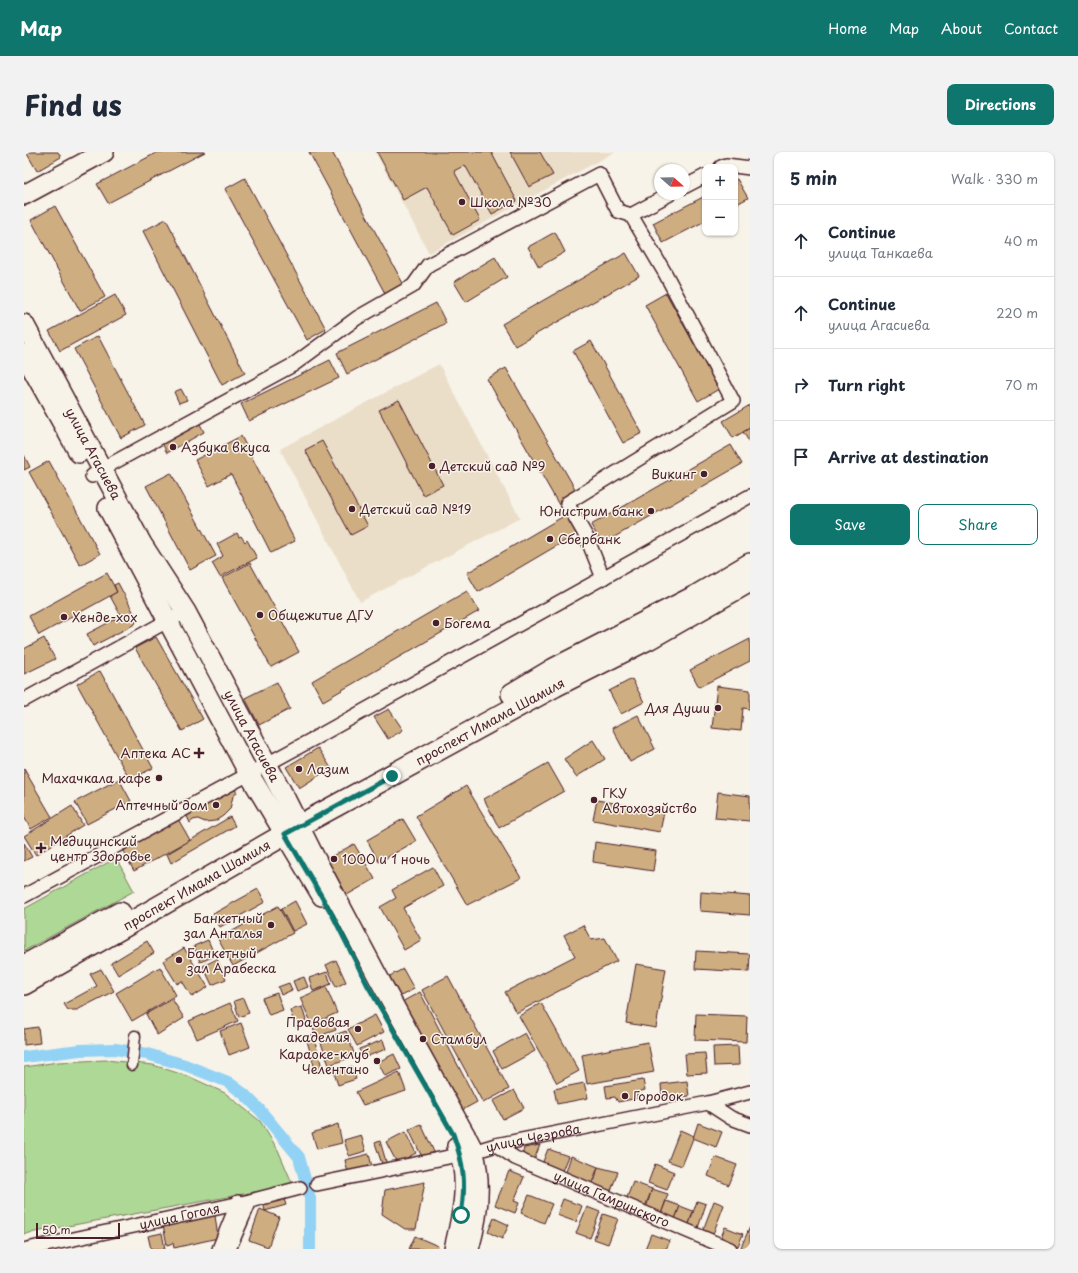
<!DOCTYPE html>
<html lang="en">
<head>
<meta charset="utf-8">
<style>
	:root { --surface:#fff; --page:#f2f2f3; --text:#1f2937; --muted:#747a83; --line:#e0e1e3; --accent:#0f766e }
	body { margin:0; font-family:"Playpen Sans",sans-serif; background:var(--page); color:var(--text) }
	.controls { position:absolute; right:12px; top:12px; display:grid; overflow:hidden; border-radius:8px; box-shadow:0 1px 3px #0004 }
	.controls button { width:36px; height:36px; display:grid; place-items:center; padding:0; border:0; border-bottom:1px solid var(--line); background:var(--surface); color:var(--text); font:20px sans-serif }
	.compass { position:absolute; left:630px; top:12px; width:36px; height:36px; border-radius:50%; background:var(--surface); box-shadow:0 1px 3px #0004; rotate:110deg }
	.scale { position:absolute; left:12px; bottom:10px; width:84px; box-sizing:border-box; padding-left:4px; border:2px solid #4a1f2b; border-top:0; font-size:11px; line-height:14px; white-space:nowrap; color:#4a1f2b; -webkit-text-stroke:3px #f7f3e8; paint-order:stroke }
	.stop { position:absolute; width:12px; height:12px; margin:-9px; border:3px solid #0f766e; border-radius:50%; background:#fff }
	.stop.end { background:#0f766e; border-color:#fff; box-shadow:0 1px 4px #0008 }
	.list { margin:0; padding:0; list-style:none }
	h2 { display:flex; justify-content:space-between; align-items:center; height:52px; margin:0; padding:0 16px; font-size:17px }
	h2 small { font-size:13px; font-weight:400; color:var(--muted) }
	.list li { display:grid; grid-template-columns:26px 1fr auto; gap:12px; align-items:center; box-sizing:border-box; height:72px; padding:0 16px; border-top:1px solid var(--line) }
	.list b { display:block; font-size:15px; white-space:nowrap }
	.list p { margin:0; font-size:13px; white-space:nowrap; color:var(--muted) }
	.list em { font-size:13px; font-style:normal; color:var(--muted) }
	.actions { display:flex; gap:8px; padding:12px 16px }
	.actions a { flex:1; padding:9px 0; border:1px solid var(--accent); border-radius:8px; text-align:center; font-size:14px; color:var(--accent) }
	.actions .main { background:var(--accent); color:#fff }
	.icon { flex:none; width:22px; height:22px; fill:none; stroke:currentColor; stroke-width:2; stroke-linecap:round; stroke-linejoin:round }
	.map { position:relative; flex:none; width:726px; height:1097px; overflow:hidden; border-radius:8px }
	header { display:flex; align-items:center; gap:24px; box-sizing:border-box; height:56px; padding:0 20px; background:var(--accent); color:#fff }
	header strong { font-size:19px }
	nav { display:flex; gap:22px; margin-inline-start:auto; font-size:14px }
	.intro { display:flex; align-items:center; justify-content:space-between; box-sizing:border-box; height:96px; padding:0 24px }
	h1 { margin:0; font-size:28px }
	.button { padding:10px 18px; border-radius:8px; background:var(--accent); color:#fff; font-size:14px; font-weight:700 }
	main { display:flex; gap:24px; padding:0 24px }
	aside { flex:1; background:var(--surface); border-radius:8px; box-shadow:0 1px 3px #0004 }
	.map>svg:first-child { display:block }
	.built { fill:#ebdec9 }
	.green { fill:#aed895; stroke:#7c7c60 }
	.lines { fill:none; stroke-linecap:round; stroke-linejoin:round }
	.canal { stroke:#92d2f4; stroke-width:12 }
	.building { fill:#ceae81; stroke:#4a1f2b }
	.pedestrian-casing { stroke:#4a1f2b; stroke-width:13 }
	.minor-casing { stroke:#4a1f2b; stroke-width:16 }
	.secondary-casing { stroke:#4a1f2b; stroke-width:22 }
	.primary-casing { stroke:#4a1f2b; stroke-width:24 }
	.pedestrian { stroke:#f7f3e8; stroke-width:10 }
	.minor { stroke:#f7f3e8; stroke-width:13 }
	.secondary { stroke:#f7f3e8; stroke-width:19 }
	.primary { stroke:#f7f3e8; stroke-width:21 }
	.route { stroke:#0f766e; stroke-width:5 }
	.poi-dot { fill:#4a1f2b; stroke:#f7f3e8; stroke-width:1.5 }
	.labels { text-anchor:middle; stroke-width:3; stroke-linejoin:round; paint-order:stroke }
	.poi-label { font-size:13px; fill:#4a1f2b; stroke:#f7f3e8; text-anchor:start }
	.street-label { font-size:13px; fill:#4a1f2b; stroke:#f7f3e8 }
</style>
</head>
<body>
<header>
<strong>Map</strong>
<nav><a>Home</a><a>Map</a><a>About</a><a>Contact</a></nav>
</header>
<div class="intro"><h1>Find us</h1><a class="button">Directions</a></div>
<main>
<div class="map">
<svg width="726" height="1097" viewBox="0 0 726 1097">
	<rect width="100%" height="100%" fill="#f7f3e8"/>
	<filter id="ink" filterUnits="userSpaceOnUse"><feTurbulence type="fractalNoise" baseFrequency=".025" numOctaves="2"/><feDisplacementMap in="SourceGraphic" scale="8" xChannelSelector="R" yChannelSelector="G"/><feConvolveMatrix kernelMatrix="1 2 1 2 8 2 1 2 1" color-interpolation-filters="sRGB"/></filter>
	<g filter="url(#ink)">
		<g class="built">
			<polygon points="351,0 591,0 405,101"/>
			<polygon points="415,212 496,366 336,450 256,297"/>
		</g>
		<g class="green">
			<polygon points="92,706 110,739 0,799 0,757"/>
			<polygon points="82,908 129,913 166,925 201,941 236,969 254,998 269,1033 0,1082 0,915 34,910"/>
		</g>
		<g class="lines">
			<polyline class="canal" points="0,905 56,898 91,897 123,902 161,913 204,930 220,942 236,958 275,1005 286,1046 286,1097"/>
		</g>
		<g class="building">
			<polygon points="2,0 34,0 37,5 13,19"/>
			<polygon points="134,0 181,0 84,51 73,32"/>
			<polygon points="285,0 308,0 381,135 363,145"/>
			<polygon points="353,0 467,0 493,49 468,62 441,13 430,19 456,68 429,83 403,35 379,48"/>
			<polygon points="486,0 516,0 529,23 505,35"/>
			<polygon points="221,26 302,177 283,188 201,37"/>
			<polygon points="713,27 724,46 711,53 711,28"/>
			<polygon points="681,44 681,69 639,91 629,71"/>
			<polygon points="31,54 81,145 56,159 7,68"/>
			<polygon points="142,67 221,221 198,233 119,79"/>
			<polygon points="531,80 541,100 515,115 504,95"/>
			<polygon points="602,101 615,124 491,194 478,172"/>
			<polygon points="471,105 483,125 442,150 430,130"/>
			<polygon points="642,141 695,237 674,249 621,153"/>
			<polygon points="91,143 102,163 36,199 25,179"/>
			<polygon points="412,151 422,171 323,222 313,201"/>
			<polygon points="74,184 121,273 97,286 50,197"/>
			<polygon points="567,189 618,281 599,291 549,199"/>
			<polygon points="306,208 315,226 225,269 217,252"/>
			<polygon points="482,216 554,342 535,353 463,227"/>
			<polygon points="157,237 163,248 155,251 150,240"/>
			<polygon points="375,248 419,333 399,343 355,258"/>
			<polygon points="726,253 726,276 709,286 699,269"/>
			<polygon points="174,268 180,280 143,301 138,291"/>
			<polygon points="726,276 726,291 719,280"/>
			<polygon points="217,284 271,389 247,401 207,322 185,334 171,308"/>
			<polygon points="298,289 344,374 327,383 281,298"/>
			<polygon points="707,293 718,312 578,392 567,373"/>
			<polygon points="0,303 6,315 0,318"/>
			<polygon points="25,309 76,402 56,413 5,320"/>
			<polygon points="147,321 192,404 166,418 122,334"/>
			<polygon points="545,361 556,380 454,440 443,421"/>
			<polygon points="213,381 215,385 217,384 221,390 223,388 233,406 196,425 188,411 199,404 193,392"/>
			<polygon points="226,411 275,500 247,515 198,426"/>
			<polygon points="83,421 93,440 15,483 5,464"/>
			<polygon points="94,431 113,467 111,472 69,494 63,482 97,464 86,444 93,440 90,433"/>
			<polygon points="443,439 455,459 299,549 288,529"/>
			<polygon points="132,485 179,567 158,579 111,496"/>
			<polygon points="20,486 31,507 0,522 0,497"/>
			<polygon points="726,487 726,509 675,535 666,518"/>
			<polygon points="76,519 129,616 106,628 53,532"/>
			<polygon points="608,527 620,550 597,562 585,539"/>
			<polygon points="253,530 266,557 235,573 221,546"/>
			<polygon points="693,534 726,538 726,557 719,556 717,579 688,576"/>
			<polygon points="365,557 379,578 364,587 350,565"/>
			<polygon points="614,563 631,597 606,610 588,576"/>
			<polygon points="569,588 581,607 552,625 540,607"/>
			<polygon points="294,596 307,616 275,636 262,615"/>
			<polygon points="524,611 540,639 475,676 460,647"/>
			<polygon points="0,617 28,665 7,677 0,665"/>
			<polygon points="95,627 107,649 63,672 51,650"/>
			<polygon points="209,634 213,641 209,644 206,657 199,664 191,669 181,670 174,667 169,668 166,671 162,662"/>
			<polygon points="442,634 497,726 443,753 392,664"/>
			<polygon points="694,640 726,644 726,669 691,666"/>
			<polygon points="573,648 640,660 636,680 569,668"/>
			<polygon points="48,654 59,673 12,703 0,684"/>
			<polygon points="206,665 211,674 147,711 143,702"/>
			<polygon points="154,667 166,688 110,719 99,699"/>
			<polygon points="379,667 392,689 355,710 343,688"/>
			<polygon points="571,690 632,699 629,719 569,710"/>
			<polygon points="0,691 8,705 0,709"/>
			<polygon points="330,692 351,727 323,743 301,708"/>
			<polygon points="409,715 419,734 379,756 397,788 380,798 356,755 372,746 368,738"/>
			<polygon points="234,737 241,750 196,775 189,762"/>
			<polygon points="677,740 726,744 726,763 676,759"/>
			<polygon points="271,749 283,772 269,779 257,757"/>
			<polygon points="254,754 269,781 209,814 194,787"/>
			<polygon points="559,773 567,788 581,786 593,809 492,861 481,840 551,804 540,783"/>
			<polygon points="184,788 191,804 176,810 170,794"/>
			<polygon points="123,789 130,801 94,823 87,811"/>
			<polygon points="160,796 184,835 168,845 158,829 153,832 139,809"/>
			<polygon points="672,799 726,802 725,820 671,817"/>
			<polygon points="193,807 202,827 188,833 179,814"/>
			<polygon points="312,808 322,830 312,835 302,813"/>
			<polygon points="612,812 642,817 632,876 602,871"/>
			<polygon points="136,815 152,843 108,869 92,841"/>
			<polygon points="77,817 90,839 53,858 44,858 40,852 73,834 66,822"/>
			<polygon points="379,817 390,837 373,846 362,826"/>
			<polygon points="303,820 307,832 289,839 285,826"/>
			<polygon points="424,824 485,937 459,951 398,838"/>
			<polygon points="280,825 284,835 273,839 269,829"/>
			<polygon points="265,831 268,838 257,843 254,835"/>
			<polygon points="302,835 313,861 288,872 276,846"/>
			<polygon points="396,840 453,950 433,961 376,851"/>
			<polygon points="253,841 259,858 245,863 238,846"/>
			<polygon points="219,846 225,861 215,865 210,849"/>
			<polygon points="148,847 160,866 133,883 122,862"/>
			<polygon points="206,851 214,869 173,887 165,869"/>
			<polygon points="517,851 555,919 533,931 495,864"/>
			<polygon points="278,855 283,872 271,875 266,858"/>
			<polygon points="672,862 723,864 722,890 671,888"/>
			<polygon points="351,863 360,880 333,894 324,877"/>
			<polygon points="308,866 312,878 292,885 288,873"/>
			<polygon points="217,871 226,895 205,903 196,879"/>
			<polygon points="14,875 16,891 0,893 0,877"/>
			<polygon points="322,879 331,904 305,913 296,888"/>
			<polygon points="501,881 511,899 478,917 469,899"/>
			<polygon points="289,883 299,919 292,921 282,885"/>
			<polygon points="359,888 362,897 339,906 335,897"/>
			<polygon points="624,890 630,920 563,932 558,903"/>
			<polygon points="714,894 715,913 690,914 689,895"/>
			<polygon points="681,901 683,921 663,922 661,902"/>
			<polygon points="370,902 377,917 361,924 354,910"/>
			<polygon points="328,914 332,927 314,933 310,921"/>
			<polygon points="375,920 382,939 339,953 332,940"/>
			<polygon points="619,928 621,938 613,940 614,946 594,950 591,945 583,946 581,934"/>
			<polygon points="663,929 665,944 638,947 637,932"/>
			<polygon points="560,931 564,946 533,952 530,937"/>
			<polygon points="490,938 500,956 479,967 469,949"/>
			<polygon points="674,971 698,980 692,995 669,986"/>
			<polygon points="314,972 318,991 293,997 288,981"/>
			<polygon points="397,972 411,1002 399,1007 385,978"/>
			<polygon points="656,978 670,984 658,1014 644,1009"/>
			<polygon points="381,980 392,1001 373,1011 362,990"/>
			<polygon points="337,983 342,999 325,1004 320,988"/>
			<polygon points="356,989 363,1013 359,1015 351,991"/>
			<polygon points="516,993 510,1008 498,1004 500,996"/>
			<polygon points="524,997 544,1004 538,1019 518,1012"/>
			<polygon points="345,1002 348,1015 324,1021 321,1008"/>
			<polygon points="547,1004 574,1015 567,1033 541,1023"/>
			<polygon points="691,1005 713,1013 705,1033 684,1024"/>
			<polygon points="631,1012 650,1020 643,1038 624,1031"/>
			<polygon points="574,1015 594,1020 586,1041 569,1035"/>
			<polygon points="485,1019 500,1025 490,1049 495,1051 491,1061 471,1053"/>
			<polygon points="401,1030 392,1077 381,1077 358,1062 361,1038"/>
			<polygon points="609,1030 628,1037 621,1055 602,1048"/>
			<polygon points="628,1037 644,1042 637,1062 622,1056"/>
			<polygon points="505,1043 528,1052 520,1071 497,1061"/>
			<polygon points="259,1044 262,1053 241,1059 239,1050"/>
			<polygon points="539,1047 558,1054 552,1070 533,1063"/>
			<polygon points="642,1049 656,1054 651,1067 637,1062"/>
			<polygon points="673,1049 682,1052 674,1076 665,1072"/>
			<polygon points="690,1049 700,1053 689,1082 679,1078"/>
			<polygon points="656,1054 669,1059 665,1072 651,1067"/>
			<polygon points="563,1055 576,1060 566,1086 552,1081"/>
			<polygon points="190,1056 194,1086 150,1096 149,1091 143,1093 138,1068"/>
			<polygon points="236,1057 255,1065 244,1095 225,1088"/>
			<polygon points="579,1062 594,1067 584,1092 570,1087"/>
			<polygon points="470,1066 485,1073 478,1087 464,1080"/>
			<polygon points="701,1075 719,1082 714,1094 696,1088"/>
			<polygon points="726,1075 726,1097 722,1097 717,1095"/>
			<polygon points="138,1081 141,1097 127,1097 124,1084"/>
			<polygon points="627,1082 646,1089 642,1097 621,1097"/>
			<polygon points="391,1084 414,1094 413,1097 385,1097"/>
		</g>
		<g class="lines">
			<g class="pedestrian-casing">
				<polyline id="pedestrian" points="108,913 111,884"/>
			</g>
			<g class="minor-casing">
				<g id="minor">
					<polyline points="697,15 702,13 726,16"/>
					<polyline points="660,35 681,24"/>
					<polyline points="68,324 78,317 269,213 333,166 389,134 404,113 575,22 594,59 607,63 646,42"/>
					<polyline points="579,426 563,386 543,351 709,249 641,121 607,63"/>
					<polyline points="0,548 145,468 162,460"/>
					<polyline points="0,744 291,586 726,344"/>
					<polyline points="684,951 707,966 726,973"/>
					<path id="s1" d="M 472,993 L 491,1006 L 706,1097"/>
					<path id="s2" d="M 293,1032 L 449,1000 L 472,993 L 684,951 L 726,940"/>
					<path id="s3" d="M 3,1097 L 226,1049 L 276,1036"/>
					<polyline points="195,1097 214,1050"/>
					<polyline points="205,1097 226,1049"/>
				</g>
			</g>
			<g class="secondary-casing">
				<g id="secondary">
					<polyline points="0,43 80,0"/>
					<path id="s4" d="M 0,172 L 118,392 L 162,460 L 260,644 L 289,702 L 354,825 L 439,979 C 443,986 448,994 450,1001 C 458,1033 454,1066 445,1097"/>
					<polyline points="0,202 55,301"/>
					<polyline points="84,356 225,622 298,744"/>
					<path d="M 430,1097 C 438,1064 447,1027 433,994"/>
				</g>
			</g>
			<g class="primary-casing">
				<g id="primary">
					<polyline points="488,542 530,517 672,444 726,412"/>
					<polyline points="0,814 96,761"/>
					<path id="s5" d="M 0,832 L 291,665 L 531,534 L 624,487 L 726,429"/>
				</g>
			</g>
			<use href="#pedestrian" class="pedestrian"/>
			<use href="#minor" class="minor"/>
			<use href="#secondary" class="secondary"/>
			<use href="#primary" class="primary"/>
		</g>
	</g>
	<g class="lines" filter="url(#ink)">
		<path class="route" d="M 368,624 L 261,682 L 309,764 L 343,832 L 429,982 C 440,1012 442,1032 437,1063"/>
	</g>
	<g class="poi-dot">
		<circle cx="438" cy="50" r="4"/>
		<circle cx="149" cy="295" r="4"/>
		<circle cx="408" cy="314" r="4"/>
		<circle cx="680" cy="322" r="4"/>
		<circle cx="328" cy="357" r="4"/>
		<circle cx="627" cy="359" r="4"/>
		<circle cx="526" cy="387" r="4"/>
		<circle cx="236" cy="463" r="4"/>
		<circle cx="40" cy="465" r="4"/>
		<circle cx="412" cy="471" r="4"/>
		<circle cx="694" cy="556" r="4"/>
		<path d="M173 595h4v4h4v4h-4v4h-4v-4h-4v-4h4z"/>
		<circle cx="275" cy="617" r="4"/>
		<circle cx="135" cy="626" r="4"/>
		<circle cx="570" cy="648" r="4"/>
		<circle cx="192" cy="653" r="4"/>
		<path d="M15 690h4v4h4v4h-4v4h-4v-4h-4v-4h4z"/>
		<circle cx="310" cy="707" r="4"/>
		<circle cx="247" cy="773" r="4"/>
		<circle cx="155" cy="808" r="4"/>
		<circle cx="334" cy="877" r="4"/>
		<circle cx="399" cy="887" r="4"/>
		<circle cx="353" cy="909" r="4"/>
		<circle cx="601" cy="944" r="4"/>
	</g>
	<g class="labels">
		<g class="poi-label">
			<text x="446" y="55">Школа №30</text>
			<text x="157" y="300">Азбука вкуса</text>
			<text x="416" y="319">Детский сад №9</text>
			<text x="672" y="327" text-anchor="end">Викинг</text>
			<text x="336" y="362">Детский сад №19</text>
			<text x="619" y="364" text-anchor="end">Юнистрим банк</text>
			<text x="534" y="392">Сбербанк</text>
			<text x="244" y="468">Общежитие ДГУ</text>
			<text x="48" y="470">Хенде-хох</text>
			<text x="420" y="476">Богема</text>
			<text x="686" y="561" text-anchor="end">Для Души</text>
			<text x="167" y="606" text-anchor="end">Аптека АС</text>
			<text x="283" y="622">Лазим</text>
			<text x="127" y="631" text-anchor="end">Махачкала кафе</text>
			<text x="578" y="646">ГКУ<tspan x="578" dy="15">Автохозяйство</tspan></text>
			<text x="184" y="658" text-anchor="end">Аптечный дом</text>
			<text x="26" y="694">Медицинский<tspan x="26" dy="15">центр Здоровье</tspan></text>
			<text x="318" y="712">1000 и 1 ночь</text>
			<text x="239" y="771" text-anchor="end">Банкетный<tspan x="239" dy="15">зал Анталья</tspan></text>
			<text x="163" y="806">Банкетный<tspan x="163" dy="15">зал Арабеска</tspan></text>
			<text x="326" y="875" text-anchor="end">Правовая<tspan x="326" dy="15">академия</tspan></text>
			<text x="407" y="892">Стамбул</text>
			<text x="345" y="907" text-anchor="end">Караоке-клуб<tspan x="345" dy="15">Челентано</tspan></text>
			<text x="609" y="949">Городок</text>
		</g>
		<g class="street-label">
			<text dy="5" stroke="none"><textPath href="#s4" startOffset="147">улица Агасиева</textPath></text>
			<text dy="5" stroke="none"><textPath href="#s5" startOffset="535">проспект Имама Шамиля</textPath></text>
			<text dy="5" stroke="none"><textPath href="#s4" startOffset="471">улица Агасиева</textPath></text>
			<text dy="5" stroke="none"><textPath href="#s5" startOffset="199">проспект Имама Шамиля</textPath></text>
			<text dy="5" stroke="none"><textPath href="#s2" startOffset="221">улица Чеэрова</textPath></text>
			<text dy="5" stroke="none"><textPath href="#s1" startOffset="128">улица Гамринского</textPath></text>
			<text dy="5" stroke="none"><textPath href="#s3" startOffset="156">улица Гоголя</textPath></text>
		</g>
	</g>
</svg>
<div class="controls">
<button>+</button>
<button>−</button>
</div>
<svg class="compass" viewBox="-18 -18 36 36"><path d="M0-13l5 13h-10z" fill="#e53935"/><path d="M0 13l5-13h-10z" fill="#747a83"/></svg>
<div class="scale">50 m</div>
<div class="stop" style="left:437px;top:1063px"></div>
<div class="stop end" style="left:368px;top:624px"></div>
</div>
<aside>
<h2>5 min<small>Walk · 330 m</small></h2>
<ul class="list">
<li><svg class="icon" aria-label="ahead" viewBox="0 0 24 24"><path d="M12 20V5M6 11l6-6 6 6"/></svg><div><b>Continue</b><p>улица Танкаева</p></div><em>40 m</em></li>
<li><svg class="icon" aria-label="ahead" viewBox="0 0 24 24"><path d="M12 20V5M6 11l6-6 6 6"/></svg><div><b>Continue</b><p>улица Агасиева</p></div><em>220 m</em></li>
<li><svg class="icon" aria-label="right" viewBox="0 0 24 24"><path d="M7 20v-9h11M14 6l5 5-5 5"/></svg><div><b>Turn right</b></div><em>70 m</em></li>
<li><svg class="icon" aria-label="arrive" viewBox="0 0 24 24"><path d="M6 21V4h12l-3 4 3 4H6"/></svg><div><b>Arrive at destination</b></div></li>
</ul>
<div class="actions"><a class="main">Save</a><a>Share</a></div>
</aside>
</main>
</body>
</html>
